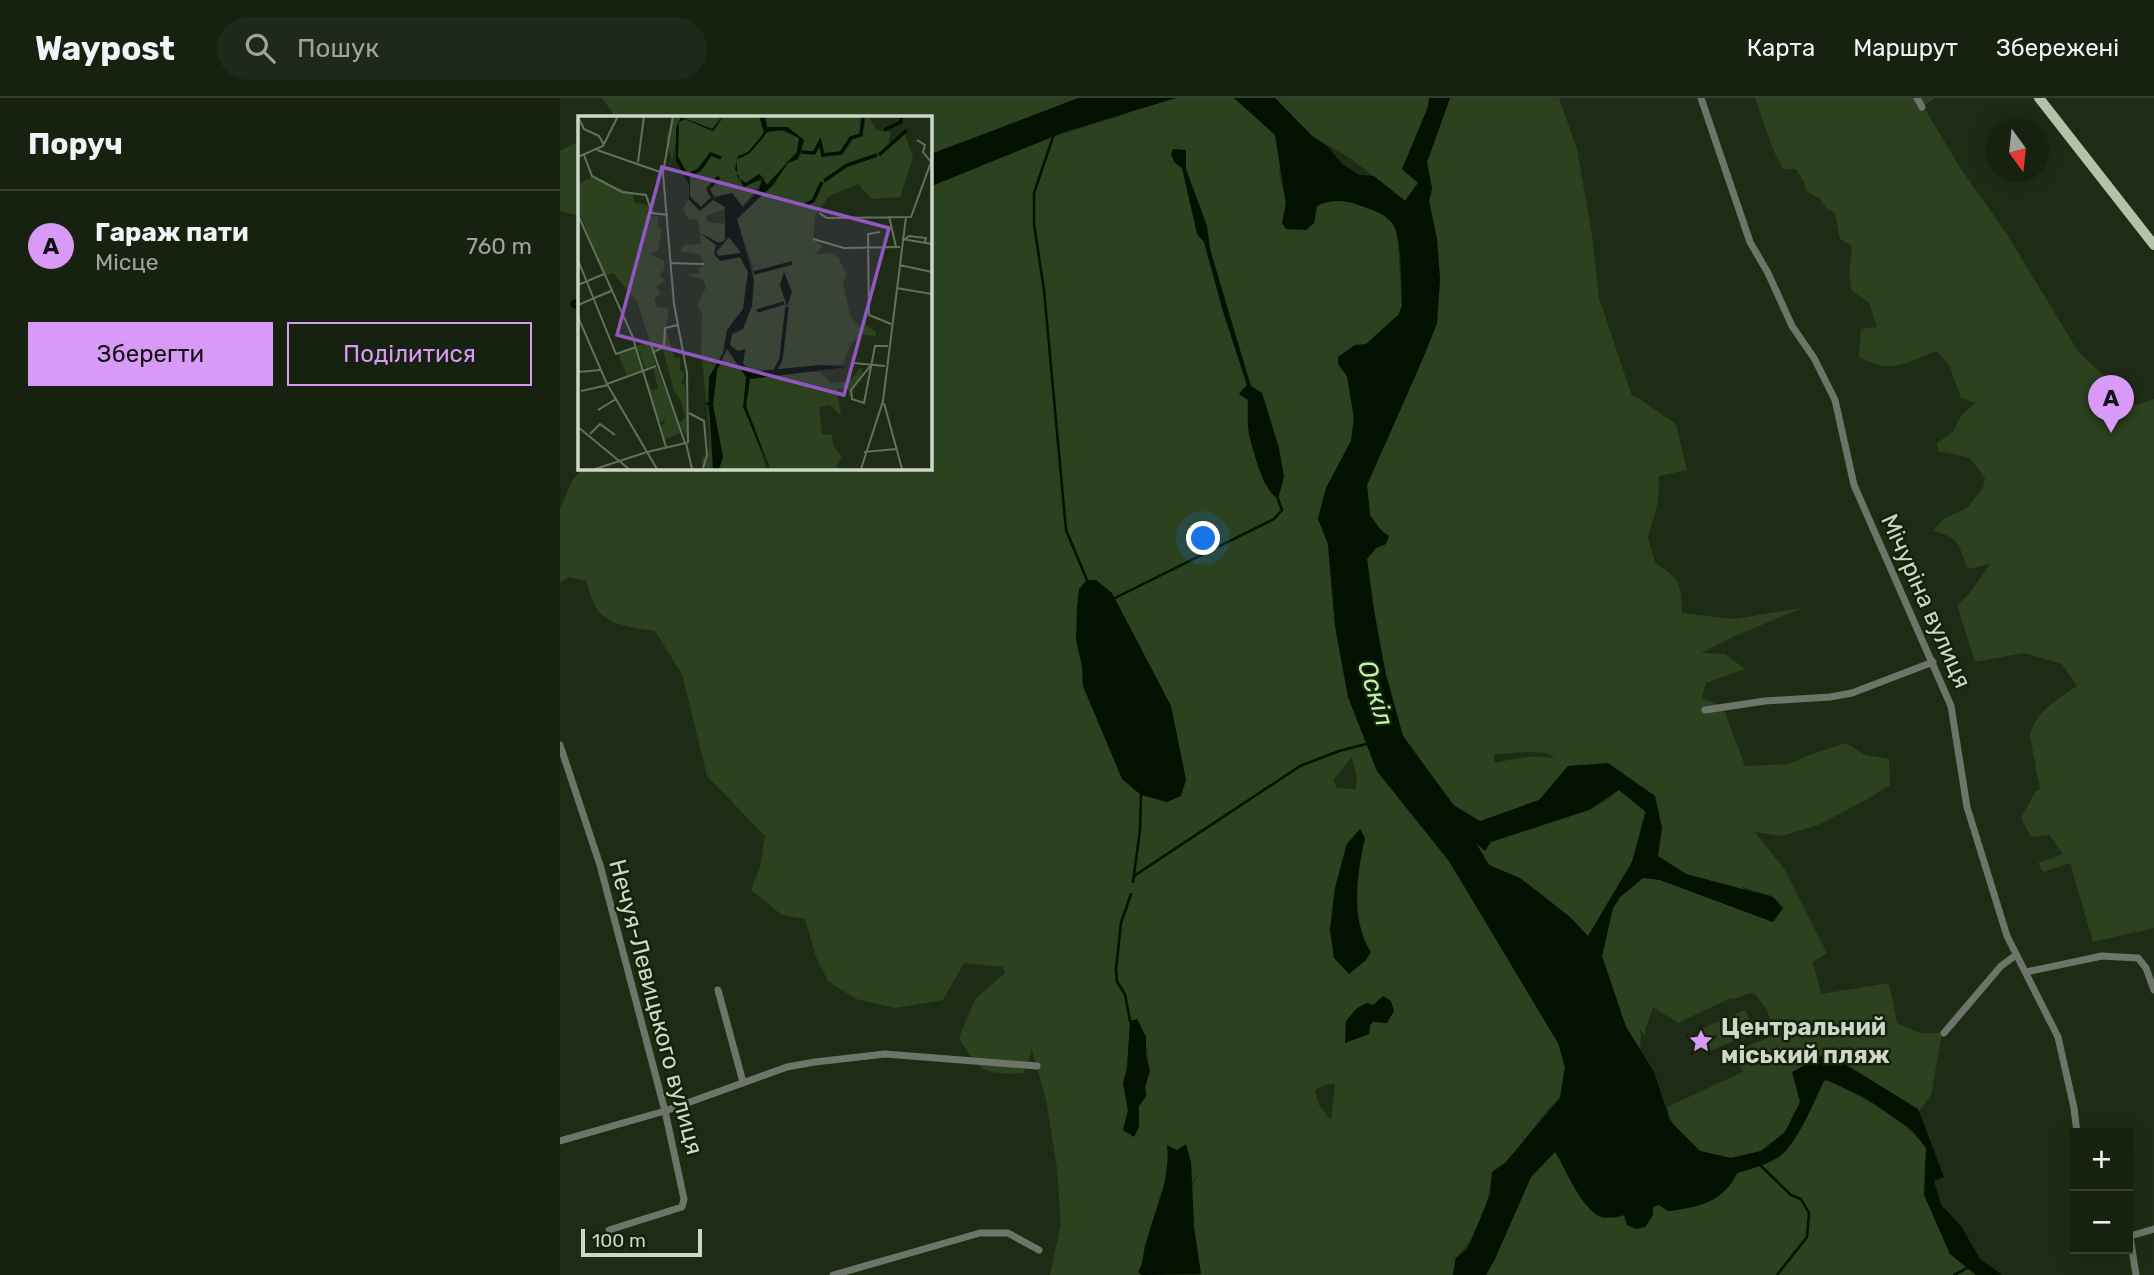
<!DOCTYPE html>
<html lang="uk">
<head>
<meta charset="utf-8">
<style>
	:root { --surface:#162110; --page:#1f2919; --text:#f1f3f6; --muted:#9ea39f; --line:#353e30; --accent:#d99af7 }
	body { margin:0; font-family:Rubik,sans-serif; background:var(--page); color:var(--text) }
	.controls { position:absolute; right:21px; bottom:21px; display:grid; overflow:hidden; border-radius:0px; box-shadow:0 4px 18px #0003 }
	.controls button { width:63px; height:63px; display:grid; place-items:center; padding:0; border:0; border-bottom:2px solid var(--line); background:var(--surface); color:var(--text); font:35px sans-serif }
	.compass { position:absolute; left:1426px; top:21px; width:63px; height:63px; border-radius:50%; background:var(--surface); box-shadow:0 4px 18px #0003; rotate:165deg }
	.scale { position:absolute; left:21px; bottom:18px; width:121px; box-sizing:border-box; padding-left:7px; border:4px solid #cdd7c8; border-top:0; font-size:19px; line-height:24px; white-space:nowrap; color:#cdd7c8; -webkit-text-stroke:5px #14220b; paint-order:stroke }
	.you { position:absolute; left:644px; top:441px; width:24px; height:24px; margin:-18px; border:5px solid #fff; border-radius:50%; background:#1a73e8; box-shadow:0 0 0 10px #1a73e833 }
	.badge { display:grid; place-items:center; width:46px; height:46px; border-radius:50%; background:var(--accent); color:#111; font-size:23px; font-weight:700 }
	.pin { position:absolute; translate:-50% -58px; filter:drop-shadow(0 2px 4px #0008) }
	.pin::after { content:''; position:absolute; top:37px; width:24px; height:21px; background:inherit; clip-path:polygon(0 0,100% 0,50% 100%) }
	.list { margin:0; padding:0; list-style:none }
	h2 { display:flex; justify-content:space-between; align-items:center; height:91px; margin:0; padding:0 28px; font-size:30px }
	h2 small { font-size:23px; font-weight:400; color:var(--muted) }
	.list li { display:grid; grid-template-columns:46px 1fr auto; gap:21px; align-items:center; box-sizing:border-box; height:112px; padding:0 28px; border-top:2px solid var(--line) }
	.list b { display:block; font-size:26px; white-space:nowrap }
	.list p { margin:0; font-size:23px; white-space:nowrap; color:var(--muted) }
	.list em { font-size:23px; font-style:normal; color:var(--muted) }
	.actions { display:flex; gap:14px; padding:21px 28px }
	.actions a { flex:1; padding:16px 0; border:2px solid var(--accent); border-radius:0px; text-align:center; font-size:24px; color:var(--accent) }
	.actions .main { background:var(--accent); color:#111 }
	.icon { flex:none; width:38px; height:38px; fill:none; stroke:currentColor; stroke-width:2; stroke-linecap:round; stroke-linejoin:round }
	.map { position:relative; flex:none; width:1594px; height:1177px; overflow:hidden }
	header { display:flex; align-items:center; gap:42px; box-sizing:border-box; height:98px; padding:0 35px; background:var(--surface); border-bottom:2px solid var(--line) }
	header strong { font-size:33px }
	nav { display:flex; gap:38px; margin-inline-start:auto; font-size:24px }
	.search { width:490px; height:63px; background:var(--page); display:flex; align-items:center; gap:18px; box-sizing:border-box; padding:0 24px; border-radius:38px; color:var(--muted); font-size:26px }
	main { display:flex }
	aside { flex:1; background:var(--surface) }
	.map>svg:first-child { display:block }
	.green { fill:#2c411e; fill-rule:evenodd }
	.water { fill:#021100; fill-rule:evenodd }
	.lines { fill:none; stroke-linecap:round; stroke-linejoin:round }
	.stream { stroke:#021100; stroke-width:2.5 }
	.canal { stroke:#021100; stroke-width:9 }
	.street { stroke:#6d7469; stroke-width:7 }
	.primary { stroke:#b3c3aa; stroke-width:10 }
	.labels { text-anchor:middle; stroke-width:5; stroke-linejoin:round; paint-order:stroke }
	.street-label { font-size:24px; fill:#cdd7c8; stroke:#14220b }
	.poi-label { font-size:24px; font-weight:bold; fill:#cdd7c8; stroke:#14220b; text-anchor:start }
	.water-label { font-size:26px; font-style:italic; fill:#c3f0a9; stroke:#14220b }
	.inset-river { fill:none; stroke:#021100; stroke-width:3.5 }
	.inset-road { fill:none; stroke:#64705d; stroke-width:2 }
	.view { fill:#9057c1; fill-opacity:0.15; stroke:#9057c1; stroke-width:3.5 }
	.inset-edge { fill:none; stroke:#cdd7c8; stroke-width:3.5 }
</style>
</head>
<body>
<header>
<strong>Waypost</strong>
<div class="search"><svg class="icon" aria-label="search" viewBox="0 0 24 24"><circle cx="10" cy="10" r="6"/><path d="M15 15l6 6"/></svg>Пошук</div>
<nav><a>Карта</a><a>Маршрут</a><a>Збережені</a></nav>
</header>
<main>
<aside>
<h2>Поруч<small></small></h2>
<ul class="list">
<li><span class="badge">A</span><div><b>Гараж пати</b><p>Місце</p></div><em>760 m</em></li>
</ul>
<div class="actions"><a class="main">Зберегти</a><a>Поділитися</a></div>
</aside>
<div class="map">
<svg width="1594" height="1177" viewBox="0 0 1594 1177">
	<rect width="100%" height="100%" fill="#1e2c15"/>
	<g class="green">
		<polygon points="42,0 523,0 369,56 369,19 53,19 52,14"/>
		<path d="M 594,0 L 675,0 L 717,36 L 721,67 L 719,75 L 726,105 L 722,125 L 754,124 L 757,108 L 767,103 L 787,103 L 821,115 L 835,128 L 838,145 L 842,207 L 813,301 L 778,266 L 787,278 L 791,299 L 794,315 L 791,343 L 766,390 L 758,421 L 768,446 L 775,528 L 788,599 L 817,673 L 889,763 L 998,945 L 1005,969 L 1000,1000 L 988,1011 L 964,1043 L 962,1035 L 963,1045 L 945,1065 L 932,1074 C 929,1106 918,1137 896,1160 L 894,1158 L 895,1165 L 893,1177 L 640,1177 L 634,1129 L 632,1088 L 640,1074 L 632,1084 L 631,1089 L 601,1094 L 584,1151 L 583,1165 L 578,1174 L 582,1177 L 490,1177 L 501,1126 L 497,1070 L 486,1002 L 473,955 L 470,949 L 471,955 L 463,975 C 422,977 419,973 399,940 L 415,901 L 445,875 L 443,869 L 404,865 L 383,902 L 335,910 L 296,901 L 268,883 L 256,859 L 245,821 L 222,817 L 191,792 L 200,769 L 205,738 L 147,678 L 122,576 L 95,533 C 76,530 48,528 37,511 C 32,503 29,492 26,483 L 9,479 L 0,485 L 0,410 L 13,381 L 25,369 L 369,369 L 369,89 L 493,39 L 566,16 ZM 626,74 L 646,128 L 650,151 L 691,288 L 702,295 L 719,350 L 705,387 L 689,334 L 687,288 L 662,210 ZM 516,542 L 611,608 L 626,682 L 551,651 L 523,588 L 522,568 ZM 792,659 L 797,681 L 796,691 L 777,690 L 773,682 ZM 800,732 L 805,740 L 800,759 L 795,809 L 805,845 L 806,862 L 789,875 L 770,832 L 775,790 L 786,747 ZM 565,896 L 571,922 L 577,922 C 585,937 588,953 589,971 C 590,981 584,985 586,998 L 579,1008 L 579,1029 L 568,1012 L 563,985 L 567,970 L 570,925 ZM 775,986 L 771,1021 L 770,1021 L 759,1007 L 755,992 L 766,987 Z"/>
		<polygon points="715,0 869,0 858,85 845,103 790,60 752,38"/>
		<path d="M 890,0 L 999,0 L 1017,51 L 1032,138 L 1039,200 L 1072,298 L 1077,299 L 1116,326 L 1127,372 L 1099,378 L 1098,404 L 1088,439 L 1095,465 C 1120,480 1121,486 1122,515 L 1174,521 L 1242,510 L 1175,538 L 1141,555 L 1165,556 L 1185,571 L 1146,585 L 1142,600 L 1163,609 L 1185,668 L 1229,666 L 1249,657 L 1286,645 L 1305,657 L 1329,661 L 1330,687 L 1304,703 L 1258,727 L 1222,738 L 1195,734 L 1225,772 L 1267,855 L 1253,864 L 1261,896 L 1329,885 L 1337,925 L 1360,935 L 1382,935 L 1371,997 L 1359,1013 L 1276,962 L 1240,1004 L 1225,1034 L 1201,1053 L 1171,1060 L 1153,1056 L 1151,1059 C 1131,1048 1112,1032 1107,1009 L 1183,974 L 1174,956 C 1181,949 1205,942 1217,935 L 1205,909 L 1195,896 L 1189,895 L 1175,901 L 1171,900 L 1118,925 L 1093,909 L 1084,937 L 1079,930 L 1081,937 L 1080,951 L 1066,929 L 1042,858 L 1053,810 L 1060,799 L 1082,779 L 1100,782 L 1213,824 L 1223,810 L 1212,798 L 1179,788 L 1199,798 L 1127,778 L 1096,758 L 1102,730 L 1048,665 L 979,702 L 920,724 L 895,708 L 843,638 L 826,577 L 816,529 L 807,461 L 816,450 L 826,446 L 820,432 L 810,417 L 807,387 L 864,258 L 877,225 L 880,181 L 877,141 L 869,103 L 872,91 L 867,64 ZM 971,654 L 986,655 L 996,661 C 976,655 954,661 934,665 L 934,656 Z"/>
		<path d="M 1195,0 L 1375,0 L 1363,8 L 1399,68 L 1448,138 L 1519,255 L 1576,307 L 1594,301 L 1594,830 L 1533,844 L 1510,765 L 1483,774 L 1478,765 L 1503,756 L 1489,737 L 1471,739 L 1461,720 L 1476,693 L 1480,692 L 1470,638 C 1474,615 1499,600 1517,588 L 1502,566 L 1464,555 L 1415,564 L 1397,507 L 1409,496 L 1430,466 L 1408,471 C 1398,447 1401,440 1373,433 L 1383,421 L 1407,410 L 1423,390 L 1425,380 L 1410,360 L 1378,353 L 1377,345 L 1394,333 C 1398,319 1405,313 1416,305 L 1401,300 L 1389,267 L 1377,253 C 1345,265 1332,277 1299,259 L 1301,231 L 1317,229 L 1309,205 L 1292,193 L 1289,176 L 1292,148 L 1280,141 L 1275,115 L 1266,110 L 1260,101 L 1246,93 L 1244,84 L 1236,71 L 1223,71 L 1213,51 Z"/>
		<polygon points="13,46 19,46 19,114 15,117 0,113 0,53"/>
		<polygon points="1059,691 1086,710 1072,764 1028,839 929,767 913,740 929,742 1012,712 1029,712 1047,702"/>
		<polygon points="1185,912 1195,934 1148,954 1138,932"/>
		<path d="M 1264,983 L 1270,984 C 1307,1001 1341,1019 1367,1050 L 1365,1068 L 1390,1156 L 1416,1177 L 924,1177 L 971,1079 L 995,1052 L 1055,1120 L 1065,1117 L 1069,1127 L 1093,1109 L 1099,1107 L 1108,1113 C 1137,1110 1164,1104 1177,1075 L 1194,1070 L 1242,1027 Z"/>
	</g>
	<g class="water">
		<polygon points="518,0 616,0 504,34 369,89 369,57"/>
		<path d="M 674,0 L 715,0 L 752,38 L 767,48 L 782,66 L 799,77 L 814,78 L 845,103 L 858,85 L 842,71 L 868,9 L 869,0 L 890,0 L 867,64 L 872,91 L 869,103 L 877,141 L 880,181 L 877,225 L 864,258 L 807,387 L 810,417 L 821,432 L 829,438 L 826,446 L 816,450 L 807,461 L 814,512 L 826,577 L 843,638 L 893,707 L 920,723 L 979,702 L 1008,668 L 1048,665 L 1095,698 L 1102,730 L 1098,758 L 1126,776 L 1213,799 L 1223,810 L 1213,824 L 1100,782 L 1083,780 L 1060,799 L 1053,810 L 1042,858 L 1066,929 L 1094,974 L 1110,1023 L 1140,1053 L 1171,1060 L 1201,1053 L 1225,1034 L 1240,1004 L 1232,974 L 1267,955 L 1358,1011 L 1384,1079 L 1374,1083 L 1381,1107 L 1401,1128 L 1420,1161 L 1442,1177 L 1416,1177 L 1390,1156 L 1364,1097 L 1366,1050 L 1352,1032 L 1304,999 L 1265,981 C 1255,1001 1237,1047 1219,1059 C 1206,1067 1191,1071 1177,1075 C 1163,1105 1138,1109 1108,1113 L 1099,1107 L 1093,1109 L 1093,1117 L 1085,1129 L 1076,1131 L 1067,1127 L 1064,1117 C 1057,1119 1048,1121 1041,1119 C 1021,1111 1006,1071 995,1054 L 971,1079 L 935,1161 L 926,1177 L 893,1177 L 896,1160 L 908,1150 L 930,1097 L 932,1074 L 945,1065 L 1000,1000 L 1005,969 L 998,945 L 889,763 L 817,673 L 788,599 L 775,528 L 768,446 L 758,421 L 766,390 L 791,343 L 794,321 L 787,278 L 778,266 L 778,259 L 795,247 L 806,246 L 839,216 L 842,207 C 841,188 842,146 835,130 C 829,116 812,112 799,107 C 784,102 771,101 757,108 L 754,125 L 746,132 L 726,131 L 722,125 L 726,105 L 715,37 ZM 1059,692 L 1086,714 L 1072,764 L 1028,838 L 1010,819 L 960,780 L 929,767 L 916,745 L 925,753 L 931,744 L 1029,712 Z"/>
		<path d="M 613,51 L 626,52 L 626,71 L 647,128 L 650,151 L 684,266 L 691,288 L 702,295 L 719,350 L 724,379 L 718,401 C 703,392 693,353 689,336 C 687,325 688,313 688,302 L 679,296 L 687,287 L 662,210 L 644,144 L 637,136 L 622,70 L 614,64 L 611,56 Z"/>
		<polygon points="527,482 536,482 552,495 611,608 626,682 621,698 607,704 581,697 562,681 523,588 522,568 516,542 517,511 519,491"/>
		<path d="M 800,731 L 805,740 C 797,774 790,823 811,854 L 806,862 L 789,876 L 774,860 L 770,832 L 775,790 L 787,746 Z"/>
		<polygon points="823,898 831,903 834,913 827,925 813,924 810,927 809,936 785,945 786,923 797,910 807,905 813,907"/>
		<polygon points="577,921 586,939 586,958 590,973 585,988 586,998 579,1008 579,1029 574,1039 563,1032 568,1012 563,985 567,970 570,923"/>
		<path d="M 626,1046 L 631,1064 L 634,1129 L 641,1176 L 582,1177 L 578,1175 C 583,1166 583,1158 585,1149 C 594,1115 611,1082 607,1047 L 617,1052 Z"/>
	</g>
	<g class="lines">
		<g class="stream">
			<polyline points="493,39 474,95 474,126 484,192 506,432 527,482"/>
			<polyline points="555,500 714,421 722,412 718,401"/>
			<polyline points="574,778 740,668 779,653 806,646"/>
			<polyline points="573,784 580,732 581,697"/>
			<polyline points="570,923 565,896 557,884 556,872 561,825 571,796"/>
			<polyline points="1200,1067 1231,1097 1241,1101 1249,1115 1247,1139 1217,1177"/>
			<polyline points="1394,1177 1407,1170"/>
		</g>
		<polyline class="canal" points="15,206 19,205"/>
		<g class="street">
			<polyline points="1141,0 1190,144 1208,175 1232,228 1254,260 1275,302 1294,387 1391,608 1407,709 1447,838 1498,939 1514,1010 1517,1035"/>
			<polyline points="1357,0 1362,9"/>
			<polyline points="1145,612 1205,603 1270,599 1292,595 1373,564"/>
			<polyline points="0,647 40,767 105,1013 124,1101 122,1109 49,1132"/>
			<polyline points="1466,874 1542,858 1578,860 1586,870 1594,892"/>
			<polyline points="158,892 183,984"/>
			<polyline points="1384,935 1441,868 1456,857"/>
			<polyline points="0,1043 105,1013 227,969 255,964 325,956 477,968"/>
			<polyline points="1568,1132 1570,1138 1576,1177"/>
			<polyline points="1570,1138 1594,1131"/>
			<polyline points="273,1177 420,1135 448,1135 479,1152"/>
		</g>
		<polyline class="primary" points="1479,0 1594,147"/>
	</g>
	<defs>
		<g id="sight-bare" transform="scale(1.89)"><path d="M0-6L1.8-2.2L6-1.7L2.9 1.2L3.7 5.4L0 3.3L-3.7 5.4L-2.9 1.2L-6-1.7L-1.8-2.2Z" fill="#d99af7" stroke="#14220b" stroke-width="2.5" paint-order="stroke"/></g>
	</defs>
	<g fill-rule="evenodd">
		<use href="#sight-bare" x="1141" y="943"/>
	</g>
	<g class="labels">
		<g class="street-label">
			<text transform="translate(1366 503) rotate(66)" y="8">Мічуріна вулиця</text>
			<text transform="translate(96 909) rotate(75)" y="8">Нечуя-Левицького вулиця</text>
		</g>
		<g class="poi-label">
			<text x="1161" y="937">Центральний<tspan x="1161" dy="28">міський пляж</tspan></text>
		</g>
		<g class="water-label">
			<text transform="translate(816 595) rotate(73)" y="9">Оскіл</text>
		</g>
	</g>
	<g transform="translate(18 18)">
		<rect width="354" height="354" fill="#1e2c15"/>
		<path d="M 95,0 L 143,0 L 134,13 L 103,1 L 94,45 L 88,23 ZM 146,0 L 181,0 L 186,14 L 183,23 L 166,40 L 162,39 L 158,44 L 166,41 L 184,24 L 189,16 L 199,13 L 221,22 L 219,36 L 187,70 L 187,62 L 181,58 L 168,67 L 159,62 L 166,71 L 178,62 L 185,65 L 164,91 L 152,80 L 132,82 L 123,91 L 111,78 L 112,62 L 100,41 L 101,6 L 107,3 L 132,14 ZM 187,0 L 282,0 L 286,14 L 287,3 L 291,1 L 299,14 L 313,16 L 310,28 L 333,14 L 327,18 L 335,42 L 322,81 L 294,83 L 280,68 L 250,81 L 237,100 L 235,124 L 245,130 L 236,139 L 253,137 L 261,143 L 269,159 L 265,166 L 272,200 L 282,211 L 287,208 L 298,216 L 298,220 L 283,219 L 273,228 L 265,248 L 171,256 L 165,247 L 168,234 L 157,235 L 152,229 L 154,218 L 161,205 L 164,210 L 171,195 L 175,175 L 175,152 L 159,103 L 210,47 L 223,39 L 226,24 L 210,11 L 189,11 ZM 14,61 L 56,78 L 56,86 L 73,90 L 70,100 L 80,101 L 80,112 L 84,113 L 80,134 L 72,138 L 86,145 L 86,154 L 81,158 L 87,165 L 78,170 L 83,178 L 76,182 L 79,191 L 91,193 L 88,214 L 97,242 L 102,241 L 102,254 L 107,257 L 103,268 L 107,269 L 110,323 L 101,307 L 107,302 L 103,285 L 96,275 L 85,234 L 75,236 L 77,249 L 67,252 L 59,230 L 72,226 L 59,185 L 35,157 L 27,159 L 0,94 L 0,68 ZM 111,83 L 121,94 L 135,84 L 142,85 L 147,93 L 128,100 L 130,106 L 145,108 L 148,103 L 147,124 L 141,127 L 123,118 L 139,130 L 142,145 L 162,141 L 170,156 L 165,193 L 149,214 L 145,237 L 131,263 L 129,288 L 133,308 L 135,353 L 124,353 L 124,341 L 131,338 L 131,315 L 123,233 L 124,196 L 119,190 L 128,171 L 125,163 L 108,159 L 123,157 L 119,153 L 126,150 L 122,139 L 102,135 L 107,129 L 123,128 L 120,104 L 110,103 L 105,93 ZM 151,121 L 164,136 L 141,140 L 138,137 ZM 57,231 L 65,253 L 49,259 L 40,238 ZM 149,232 L 168,261 L 166,292 L 189,353 L 141,353 L 145,341 L 135,289 L 139,254 ZM 283,251 L 284,259 L 271,282 L 270,272 L 259,273 L 263,300 L 252,289 L 241,291 L 244,318 L 254,319 L 255,329 L 264,341 L 258,350 L 265,353 L 192,353 L 168,290 L 172,263 L 228,256 L 242,256 L 253,267 L 272,265 ZM 75,252 L 79,252 L 103,317 L 85,324 L 82,312 L 88,304 L 80,306 L 66,256 L 73,274 L 80,273 Z" fill="#2c411e"/>
		<path d="M 146,0 L 135,15 L 107,3 L 101,6 L 100,41 L 112,62 L 112,81 L 123,91 L 132,82 L 154,77 L 165,91 L 181,74 L 184,63 L 166,71 L 157,53 L 160,40 L 170,36 L 186,17 L 181,0 L 187,0 L 189,11 L 209,11 L 226,24 L 220,43 L 210,47 L 195,69 L 159,103 L 176,164 L 174,190 L 165,213 L 154,218 L 152,229 L 160,235 L 167,233 L 165,247 L 171,256 L 242,249 L 269,251 L 172,263 L 168,290 L 192,353 L 165,291 L 168,261 L 149,233 L 139,254 L 135,289 L 145,341 L 141,353 L 135,353 L 131,289 L 126,288 L 131,286 L 131,261 L 145,237 L 149,214 L 165,193 L 170,156 L 162,141 L 142,145 L 136,138 L 138,129 L 122,117 L 141,127 L 147,124 L 147,91 L 135,84 L 122,95 L 111,84 L 111,69 L 98,44 L 98,12 L 103,1 L 134,13 ZM 206,14 L 221,22 L 219,36 L 189,69 L 181,58 L 168,67 L 159,61 L 159,43 L 172,37 L 189,16 ZM 151,121 L 163,137 L 141,140 L 138,136 ZM 206,156 L 214,176 L 209,191 L 202,169 Z" fill="#021100" fill-rule="evenodd"/>
		<path class="inset-river" d="M 306,14 L 323,6 L 323,0M 223,36 L 236,37 L 242,26 L 245,39 L 263,37 L 273,22 L 283,19 L 285,0M 301,39 L 329,14M 110,59 L 121,54 L 133,38 L 143,42M 246,65 L 269,49 L 299,39M 135,82 L 130,73 L 141,61M 227,89 L 235,85 L 244,66M 176,157 L 214,147M 179,195 L 206,187M 197,255 L 203,243 L 209,191"/>
		<path class="inset-road" d="M 95,0 L 85,57 L 96,188 L 109,257 L 110,327M 0,1 L 6,13 L 21,20 L 26,29M 19,34 L 85,57M 6,39 L 14,60 L 44,76 L 68,79 L 74,97 L 90,99M 0,41 L 25,30 L 40,0M 60,46 L 66,0M 241,97 L 249,102 L 333,101 L 353,46 L 345,36 L 347,29 L 339,24M 0,99 L 54,219 L 88,331M 311,100 L 318,131M 302,116 L 290,118 L 291,199 L 313,208M 235,123 L 266,132 L 322,131M 324,123 L 354,128M 327,123 L 331,120 L 348,122 L 347,126M 0,144 L 38,238 L 58,231M 92,147 L 126,148M 321,149 L 354,156M 0,169 L 26,158M 318,172 L 354,178M 0,189 L 33,175M 0,201 L 29,268 L 79,353M 72,226 L 107,327M 75,237 L 86,230 L 87,212 L 100,209M 275,247 L 307,250M 293,249 L 273,274 L 274,283 L 286,287 L 297,230 L 310,230M 0,256 L 22,254M 29,268 L 78,250M 3,275 L 30,269M 306,287 L 324,353M 20,294 L 38,283M 111,297 L 126,305 L 129,339 L 125,352M 0,311 L 51,353M 12,318 L 22,308 L 37,319M 69,336 L 108,327 L 114,353M 286,336 L 318,333M 17,353 L 69,336M 283,353 L 305,285 L 328,101"/>
		<path class="view" d="M 84,51 L 311,112 L 266,279 L 39,219 Z"/>
		<rect width="354" height="354" class="inset-edge"/>
	</g>
</svg>
<div class="controls">
<button>+</button>
<button>−</button>
</div>
<svg class="compass" viewBox="-18 -18 36 36"><path d="M0-13l5 13h-10z" fill="#e53935"/><path d="M0 13l5-13h-10z" fill="#9ea39f"/></svg>
<div class="scale">100 m</div>
<div class="you"></div>
<div class="pin badge" style="left:1551px;top:335px">A</div>
</div>
</main>
</body>
</html>
